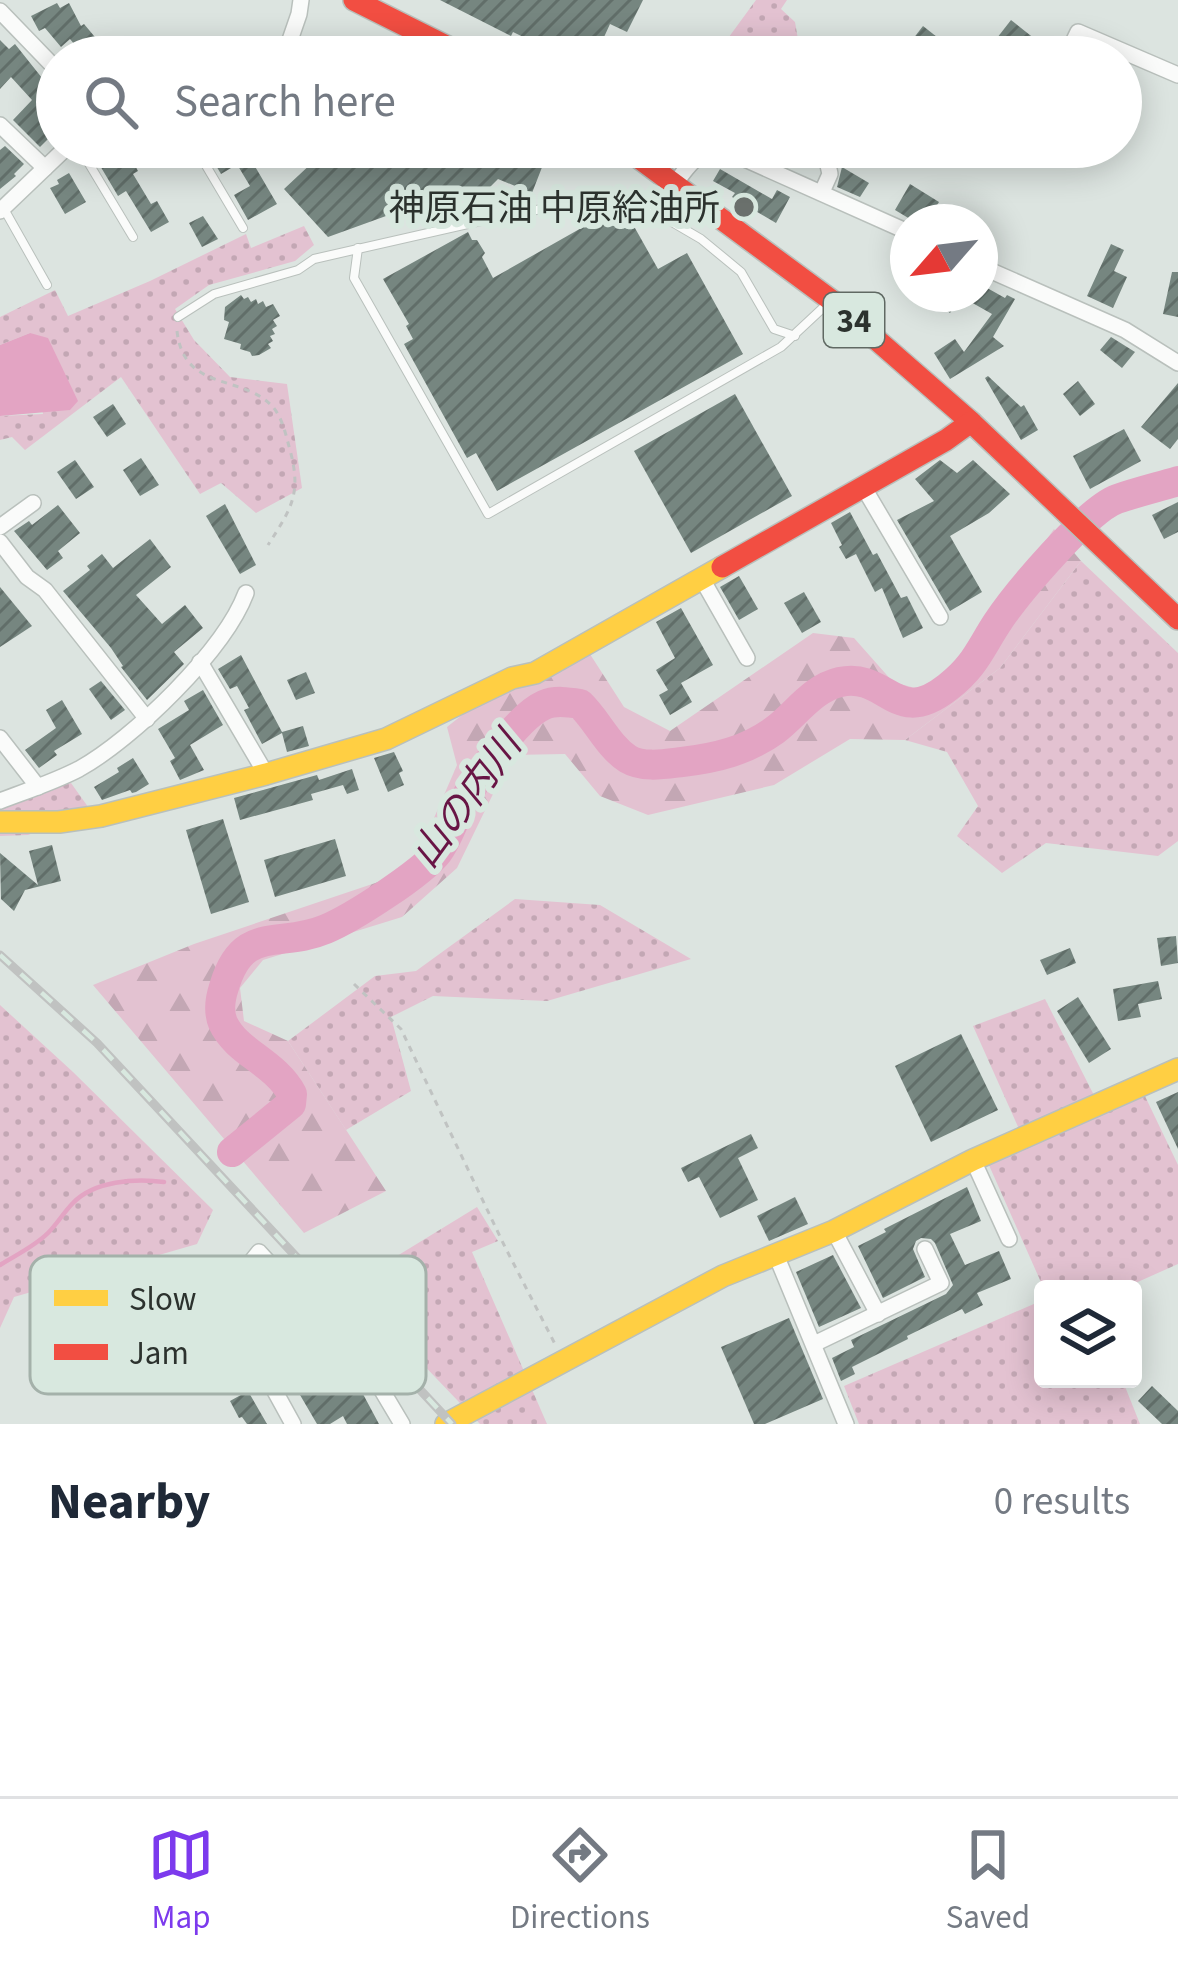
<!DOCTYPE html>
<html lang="en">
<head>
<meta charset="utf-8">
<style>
	:root { --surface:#fff; --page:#f6f6f7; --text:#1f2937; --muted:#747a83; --line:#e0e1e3; --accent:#7c3aed }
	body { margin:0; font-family:"Source Sans 3","Noto Sans JP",sans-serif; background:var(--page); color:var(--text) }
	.controls { position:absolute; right:36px; bottom:36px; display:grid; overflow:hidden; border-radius:12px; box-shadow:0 6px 30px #0003 }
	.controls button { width:108px; height:108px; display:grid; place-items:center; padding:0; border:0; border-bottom:3px solid var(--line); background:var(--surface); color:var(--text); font:60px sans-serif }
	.compass { position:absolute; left:890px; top:204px; width:108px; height:108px; border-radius:50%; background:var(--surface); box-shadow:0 6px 30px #0003; rotate:242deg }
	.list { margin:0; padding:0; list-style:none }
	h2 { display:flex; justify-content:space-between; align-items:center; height:156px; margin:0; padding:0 48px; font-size:51px }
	h2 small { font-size:39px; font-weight:400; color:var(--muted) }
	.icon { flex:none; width:66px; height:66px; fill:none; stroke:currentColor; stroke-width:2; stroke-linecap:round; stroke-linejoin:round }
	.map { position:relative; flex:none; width:1178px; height:1424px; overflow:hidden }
	.search { position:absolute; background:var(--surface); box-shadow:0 6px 30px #0003; left:36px; right:36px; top:36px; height:132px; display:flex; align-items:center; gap:30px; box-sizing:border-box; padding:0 42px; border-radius:66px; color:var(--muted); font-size:45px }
	.sheet { height:372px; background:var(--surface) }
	nav { display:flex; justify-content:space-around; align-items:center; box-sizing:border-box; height:168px; border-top:3px solid var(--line); background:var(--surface); font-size:33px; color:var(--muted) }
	nav a { display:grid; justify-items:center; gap:6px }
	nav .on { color:var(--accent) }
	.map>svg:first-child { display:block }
	.grass { fill:url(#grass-dots) }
	.forest { fill:url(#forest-firs) }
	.water { fill:#e3a4c3 }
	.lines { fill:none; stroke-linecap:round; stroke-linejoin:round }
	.stream { stroke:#e3a4c3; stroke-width:4.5 }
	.river { stroke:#e3a4c3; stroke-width:30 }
	.building { fill:url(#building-hatch) }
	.lane-casing { stroke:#b9c0bc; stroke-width:10 }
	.street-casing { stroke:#b9c0bc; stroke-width:18 }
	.slow-casing { stroke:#b9c0bc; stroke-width:24 }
	.jam-casing { stroke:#b9c0bc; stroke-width:24 }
	.path { stroke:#c0c3c2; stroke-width:3; stroke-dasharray:6 6; stroke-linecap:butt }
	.lane { stroke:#fafbfa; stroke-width:8 }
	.street { stroke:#fafbfa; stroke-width:15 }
	.slow { stroke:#ffcf43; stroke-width:21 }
	.jam { stroke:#f24e42; stroke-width:21 }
	.rail-casing { stroke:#c0c2c1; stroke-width:9 }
	.rail { stroke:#d8e8df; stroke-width:4.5; stroke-dasharray:14; stroke-linecap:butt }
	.poi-dot { fill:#6a706c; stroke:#d8e8df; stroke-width:4.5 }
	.labels { text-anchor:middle; stroke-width:12; stroke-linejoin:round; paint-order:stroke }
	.shield { fill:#d8e8df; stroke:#606963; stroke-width:3 }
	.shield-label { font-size:33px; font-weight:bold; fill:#2c322e }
	.poi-label { font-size:36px; fill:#2c322e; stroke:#d8e8df; text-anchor:end }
	.water-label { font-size:39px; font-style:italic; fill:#681545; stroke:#d8e8df }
	.key { fill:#d8e8df; stroke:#a4b1aa; stroke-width:3 }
	.key-label { font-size:33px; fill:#2c322e }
</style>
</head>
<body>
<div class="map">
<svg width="1178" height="1424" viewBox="0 0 1178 1424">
	<defs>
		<pattern id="grass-dots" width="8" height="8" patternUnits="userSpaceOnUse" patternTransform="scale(3)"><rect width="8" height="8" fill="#e3c2d1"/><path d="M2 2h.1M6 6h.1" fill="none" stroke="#c3a7b4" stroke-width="1.8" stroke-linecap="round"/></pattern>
		<pattern id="forest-firs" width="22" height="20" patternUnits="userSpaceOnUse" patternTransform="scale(3)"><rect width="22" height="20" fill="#e3c2d1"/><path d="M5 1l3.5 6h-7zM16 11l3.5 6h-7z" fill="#c3a7b4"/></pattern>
		<pattern id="building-hatch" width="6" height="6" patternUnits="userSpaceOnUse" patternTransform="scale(3)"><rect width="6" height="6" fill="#768680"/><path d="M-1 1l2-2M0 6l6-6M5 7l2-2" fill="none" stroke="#616e69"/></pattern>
	</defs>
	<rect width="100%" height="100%" fill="#dce4e0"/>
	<g class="grass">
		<polygon points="756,0 787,0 781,9 795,22 800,51 794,57 715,56"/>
		<polygon points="304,226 314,245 295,261 209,285 175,309 194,340 230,377 287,384 302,488 256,513 221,483 200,494 121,377 25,450 12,437 0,440 0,416 43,414 30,333 0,345 0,317 55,290 68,316 150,281 246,234 251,248"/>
		<polygon points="1081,561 1178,653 1178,841 1158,856 1046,843 1002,873 957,836 978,806 947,752 905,740 1000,668"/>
		<polygon points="71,783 91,811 28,835 0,836 0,797 33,795"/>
		<polygon points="515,899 600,905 691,959 547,1001 433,996 391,1017 411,1091 346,1130 288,1041 375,976 416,971"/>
		<polygon points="1045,999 1102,1111 1143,1092 1178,1165 1178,1264 1122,1289 1044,1289 988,1163 1027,1147 973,1026"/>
		<polygon points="0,1005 73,1072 213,1210 197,1244 14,1297 0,1328"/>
		<polygon points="477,1207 498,1241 472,1252 547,1424 480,1424 348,1286"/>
		<polygon points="1043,1300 1043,1379 1122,1379 1140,1424 859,1424 844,1386"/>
	</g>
	<polygon class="forest" points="1054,529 1081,561 1000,668 905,740 850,739 774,785 648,815 600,796 565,754 512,755 457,868 402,917 263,960 240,988 244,1021 288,1041 386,1191 304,1233 93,985 194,944 411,871 457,765 447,727 481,700 588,651 624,707 670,731 813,633 854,638 893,682 926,691 963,659"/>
	<polygon class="water" points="30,333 48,338 78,401 70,410 0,416 0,345"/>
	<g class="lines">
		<path class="stream" d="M 0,1265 C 16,1255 35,1246 48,1233 C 57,1224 64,1212 73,1203 C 94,1181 135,1178 164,1182"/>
		<path class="river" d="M 232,1152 L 291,1104 L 292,1094 C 275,1062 237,1053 223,1023 C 218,1011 220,999 224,987 C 243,923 279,949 326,929 C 352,918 421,874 438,852 C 447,840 452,824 459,811 C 473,782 515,718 544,705 C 555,700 568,702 580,704 C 597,720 608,746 628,759 C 643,768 665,764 682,762 C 716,758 746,751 775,730 C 796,714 813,688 840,682 C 888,672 895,729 948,687 C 975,666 980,649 997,623 C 1016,594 1087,510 1117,499 C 1137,492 1158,487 1178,481"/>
	</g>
	<g class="building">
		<polygon points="440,0 643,0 627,32 610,24 599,48 619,57 544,57 548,49 513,32 511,36"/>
		<polygon points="57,3 60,8 69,3 81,26 84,24 105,49 95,57 81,40 75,45 70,39 61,47 45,28 39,31 31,16"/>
		<polygon points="1011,20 1040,43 1029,57 1022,57 997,38"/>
		<polygon points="923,26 942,41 930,57 899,57"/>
		<polygon points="0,40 9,49 15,44 50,88 57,82 57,130 40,147 13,120 32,100 11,77 0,89"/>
		<polygon points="5,146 24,164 14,174 16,176 0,189 0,150"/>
		<polygon points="89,147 108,147 118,166 131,158 138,171 133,174 151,204 157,201 169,222 151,232 126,191 118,196"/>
		<polygon points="205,147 235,147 243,161 221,174"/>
		<polygon points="329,147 476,147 485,157 496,147 572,147 563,166 546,157 532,193 498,179 489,188 386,216 328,237 284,189"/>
		<polygon points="250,158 277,204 248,220 234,195 250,186 238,166"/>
		<polygon points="842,167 869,183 860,197 837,187"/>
		<polygon points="720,169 772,199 777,190 790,197 776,223 732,197 735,193 713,181"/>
		<polygon points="69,173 86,202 65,214 50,188 59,184 57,180"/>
		<polygon points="910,184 939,202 926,222 915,222 895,210"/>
		<polygon points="622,205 658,269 687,253 743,354 497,491 476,453 467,458 404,344 413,339 406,326 409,324 383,279 468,232 472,240 477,240 485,253 482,257 493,278"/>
		<polygon points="203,216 218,239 202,247 189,223"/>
		<polygon points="1111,244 1124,250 1114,271 1127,277 1113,308 1087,296"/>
		<polygon points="1172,272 1178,272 1178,317 1163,314"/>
		<polygon points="980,284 1005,298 1007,295 1015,299 993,337 1004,346 950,379 934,353 955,339 964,352 992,314 962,297 950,313 926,294 980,294"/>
		<polygon points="241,295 244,299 248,297 251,302 256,299 258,304 263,301 266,307 273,304 280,316 273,320 277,326 272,329 275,334 270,336 273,341 268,344 271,348 259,355 252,356 250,352 240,349 241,344 224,339 229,322 224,320 225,307"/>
		<polygon points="1111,337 1135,352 1122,368 1100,350"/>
		<polygon points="988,376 1021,407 1024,405 1038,430 1021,440 985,378"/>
		<polygon points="1078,381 1095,404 1080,416 1063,394"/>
		<polygon points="1178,383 1178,439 1170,449 1141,427"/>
		<polygon points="735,394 792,496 691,553 634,451"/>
		<polygon points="113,404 126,424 107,437 93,417"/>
		<polygon points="1124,429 1141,461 1090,489 1073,456"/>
		<polygon points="141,458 159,485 140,496 123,470"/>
		<polygon points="75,460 94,487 76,499 57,472"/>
		<polygon points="940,460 957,473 973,460 1010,494 989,513 950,536 982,592 950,611 897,520 934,501 915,479"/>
		<polygon points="1178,502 1178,532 1164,539 1152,515"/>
		<polygon points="225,504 256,565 240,574 206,516"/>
		<polygon points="58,505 80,533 58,551 63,558 47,570 14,531 29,521 32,525"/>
		<polygon points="850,512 873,555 877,553 901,598 907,596 923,628 903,638 882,588 875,592 856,554 846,559 839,547 842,545 831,523"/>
		<polygon points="150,539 171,567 136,595 162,624 185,605 203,628 174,652 184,664 147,700 121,667 123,666 111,648 63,591 90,570 87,566 102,554 113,568"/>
		<polygon points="739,576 758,609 739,620 720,587"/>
		<polygon points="0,587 32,626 0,647"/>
		<polygon points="804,592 821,622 802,633 784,603"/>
		<polygon points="681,608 713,665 681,683 692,702 670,715 659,695 668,690 656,670 675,658 656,622"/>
		<polygon points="241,655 282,732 303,726 309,746 287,752 282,733 262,744 244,710 249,708 237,686 230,689 218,669"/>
		<polygon points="306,672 315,693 296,700 287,680"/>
		<polygon points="101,681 125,710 111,720 89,689"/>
		<polygon points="203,690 223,725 190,745 204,770 180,780 170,761 175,758 158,729 189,710 184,701"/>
		<polygon points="62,700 82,734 54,751 57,755 39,768 25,750 56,728 46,710"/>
		<polygon points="394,752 403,771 399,773 404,785 388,792 374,758"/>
		<polygon points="133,758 149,784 136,792 132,793 130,790 102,800 94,787 119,772 117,768"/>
		<polygon points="352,769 359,790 347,794 343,785 311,794 313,800 240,820 234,798 317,775 319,780"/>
		<polygon points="223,819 249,902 211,914 186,830"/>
		<polygon points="335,839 346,876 275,897 264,860"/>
		<polygon points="52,845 61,881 25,890 14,911 1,899 0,853 38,885 29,851"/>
		<polygon points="1176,936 1178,963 1161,966 1157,938"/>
		<polygon points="1070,948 1076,963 1047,975 1040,960"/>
		<polygon points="1158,981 1162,999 1138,1004 1141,1017 1118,1021 1113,989"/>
		<polygon points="1078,997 1111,1049 1089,1063 1057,1011"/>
		<polygon points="961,1034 998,1110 931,1142 895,1066"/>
		<polygon points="1178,1092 1178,1149 1156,1102"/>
		<polygon points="751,1134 758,1148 738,1158 758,1200 720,1218 699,1177 688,1182 681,1168"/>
		<polygon points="967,1187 981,1221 950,1234 965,1265 999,1251 1011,1279 977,1293 983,1305 965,1314 962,1309 907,1336 908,1339 852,1367 855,1374 841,1381 832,1358 854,1347 851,1340 946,1294 953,1285 935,1243 931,1239 921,1238 916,1241 913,1249 925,1277 883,1298 858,1246 886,1232 884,1229"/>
		<polygon points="795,1197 808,1224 769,1241 757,1216"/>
		<polygon points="833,1255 861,1308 819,1327 796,1272"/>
		<polygon points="789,1318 823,1399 765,1424 754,1424 721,1347"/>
		<polygon points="333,1350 348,1366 379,1424 347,1424 343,1416 330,1424 317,1424 286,1371 299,1363 302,1367"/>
		<polygon points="1152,1386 1178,1411 1178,1424 1162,1424 1138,1401"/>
		<polygon points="248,1391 267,1424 247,1424 242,1417 239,1418 230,1401"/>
	</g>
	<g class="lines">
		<g class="lane-casing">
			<g id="lane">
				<polyline points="79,147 133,237"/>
				<polyline points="195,147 243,228"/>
				<polyline points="4,209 47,285"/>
				<polyline points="358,248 354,278 488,514 781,347 826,305"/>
				<polyline points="178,317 214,294 298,270 314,259 503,216 624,194 701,239 741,272 774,329 795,336"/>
			</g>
		</g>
		<g class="street-casing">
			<g id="street">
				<polyline points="0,11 57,70"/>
				<polyline points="262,57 289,43 299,14 301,0"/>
				<polyline points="1066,57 1078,32 1178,75"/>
				<polyline points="0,125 45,168"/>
				<path d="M 675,184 C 691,161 698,151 727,151 L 908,232"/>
				<polyline points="822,192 830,174 824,147"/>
				<polyline points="0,211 67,147"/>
				<polyline points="980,266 1125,330 1178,363"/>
				<polyline points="864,488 940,617"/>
				<polyline points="0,527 33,503"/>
				<polyline points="0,542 27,577 45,590 147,719"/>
				<polyline points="702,579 747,658"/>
				<polyline points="200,662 266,774"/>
				<polyline points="0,738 38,787"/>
				<path d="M 0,801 C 26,791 54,782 79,769 C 133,739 224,651 246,593"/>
				<polyline points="973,1160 1009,1239"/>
				<polyline points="834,1231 878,1314"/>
				<polyline points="776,1255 846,1424"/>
				<polyline points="814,1344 941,1283 925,1249"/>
				<polyline points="179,1353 259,1252 374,1377 402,1424"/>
				<polyline points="266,1375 293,1424"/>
			</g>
		</g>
		<g class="slow-casing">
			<g id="slow">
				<polyline points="0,822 59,822 101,816 266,774 386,739 512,678 535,673 722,567"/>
				<polyline points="446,1424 723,1276 834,1231 973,1160 1178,1069"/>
			</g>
		</g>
		<g class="jam-casing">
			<g id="jam">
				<polyline points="354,0 468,57"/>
				<polyline points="624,147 831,300 971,422 1178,619"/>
				<polyline points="720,147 727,151"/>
				<polyline points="722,567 946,440 971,422"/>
			</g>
		</g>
		<g class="path">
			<path d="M 177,331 C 184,393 242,373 273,407 C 283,419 286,436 290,450 C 302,494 291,509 268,545"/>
			<polyline points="354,984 401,1029 505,1247 556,1346"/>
		</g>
		<use href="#lane" class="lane"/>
		<use href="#street" class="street"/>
		<use href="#slow" class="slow"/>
		<use href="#jam" class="jam"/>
		<g class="rail-casing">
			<polyline id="rail" points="0,955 97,1043 452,1424"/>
		</g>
		<use href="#rail" class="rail"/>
	</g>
	<circle class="poi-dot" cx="744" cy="207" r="12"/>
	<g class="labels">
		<rect class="shield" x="824" y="293" width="60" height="54" rx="9"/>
		<g class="shield-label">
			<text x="854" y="332">34</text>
		</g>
		<g class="poi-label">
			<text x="720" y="220">神原石油 中原給油所</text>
		</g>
		<g class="water-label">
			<text transform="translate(465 799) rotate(-54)" y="14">山の内川</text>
		</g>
	</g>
	<rect x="30" y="1256" width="396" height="138" rx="18" class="key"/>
	<rect x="54" y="1290" width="54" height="16" fill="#ffcf43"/>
	<rect x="54" y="1344" width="54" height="16" fill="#f24e42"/>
	<g class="key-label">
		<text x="129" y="1310">Slow</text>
		<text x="129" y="1364">Jam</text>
	</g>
</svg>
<div class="controls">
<button><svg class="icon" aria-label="layers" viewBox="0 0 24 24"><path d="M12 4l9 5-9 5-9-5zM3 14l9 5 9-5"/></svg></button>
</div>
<svg class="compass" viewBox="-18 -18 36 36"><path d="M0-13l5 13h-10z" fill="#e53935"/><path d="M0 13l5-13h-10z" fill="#747a83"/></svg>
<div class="search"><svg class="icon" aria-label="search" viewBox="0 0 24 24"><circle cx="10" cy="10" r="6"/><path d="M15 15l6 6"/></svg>Search here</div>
</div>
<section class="sheet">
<h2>Nearby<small>0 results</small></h2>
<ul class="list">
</ul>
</section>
<nav>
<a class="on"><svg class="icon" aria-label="map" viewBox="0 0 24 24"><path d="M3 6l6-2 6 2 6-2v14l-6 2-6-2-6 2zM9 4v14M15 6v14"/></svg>Map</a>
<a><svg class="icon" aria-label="directions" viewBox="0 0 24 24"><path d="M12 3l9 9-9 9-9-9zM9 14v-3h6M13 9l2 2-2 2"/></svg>Directions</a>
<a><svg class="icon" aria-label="saved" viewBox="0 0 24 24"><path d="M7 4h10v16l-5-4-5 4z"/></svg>Saved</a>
</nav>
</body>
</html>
